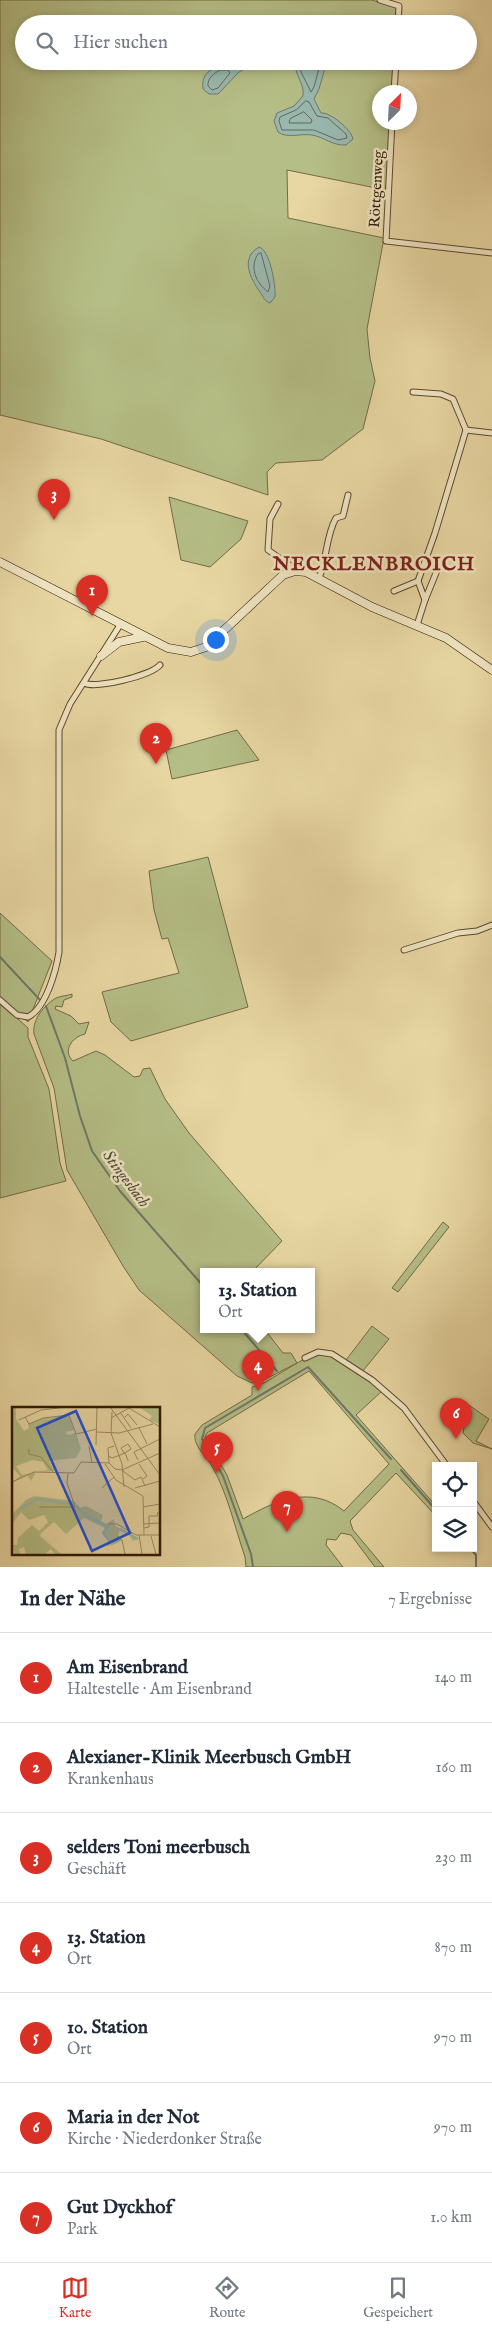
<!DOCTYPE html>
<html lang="de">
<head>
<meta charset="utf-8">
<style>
	:root { --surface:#fff; --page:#f6f6f7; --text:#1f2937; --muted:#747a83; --line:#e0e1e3; --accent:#d93025 }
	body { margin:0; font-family:"IM FELL English",serif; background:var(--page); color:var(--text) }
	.controls { position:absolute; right:15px; bottom:15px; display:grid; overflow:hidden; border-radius:0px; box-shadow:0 2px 8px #0003 }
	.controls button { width:45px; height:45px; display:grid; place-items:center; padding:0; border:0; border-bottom:1px solid var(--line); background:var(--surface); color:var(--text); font:25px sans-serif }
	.compass { position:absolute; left:372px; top:85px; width:45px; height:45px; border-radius:50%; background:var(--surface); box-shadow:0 2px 8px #0003; rotate:24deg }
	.you { position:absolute; left:215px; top:639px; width:18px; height:18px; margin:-12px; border:4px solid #fff; border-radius:50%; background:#1a73e8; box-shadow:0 0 0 8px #1a73e833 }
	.badge { display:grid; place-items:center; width:32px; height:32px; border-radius:50%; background:var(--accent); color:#fff; font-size:16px; font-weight:700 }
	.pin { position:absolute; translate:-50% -41px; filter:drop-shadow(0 1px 2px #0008) }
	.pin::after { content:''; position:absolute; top:26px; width:18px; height:15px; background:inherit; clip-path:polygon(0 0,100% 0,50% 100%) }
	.popup { position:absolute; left:200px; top:1268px; width:115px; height:65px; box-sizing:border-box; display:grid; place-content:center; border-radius:0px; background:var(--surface); filter:drop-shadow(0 1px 4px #0005); font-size:16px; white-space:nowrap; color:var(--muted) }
	.popup b { font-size:19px; color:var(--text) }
	.popup::after { content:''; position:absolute; left:50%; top:100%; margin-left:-10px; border:10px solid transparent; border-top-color:var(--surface) }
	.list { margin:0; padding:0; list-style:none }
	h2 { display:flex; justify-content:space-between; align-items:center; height:65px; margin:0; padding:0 20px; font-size:21px }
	h2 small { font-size:16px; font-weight:400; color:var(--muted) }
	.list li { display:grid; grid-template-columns:32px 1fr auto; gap:15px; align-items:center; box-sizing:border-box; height:90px; padding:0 20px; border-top:1px solid var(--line) }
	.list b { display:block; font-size:19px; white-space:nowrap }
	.list p { margin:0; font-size:16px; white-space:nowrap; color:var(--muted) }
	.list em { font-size:16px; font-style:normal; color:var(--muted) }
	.icon { flex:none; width:28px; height:28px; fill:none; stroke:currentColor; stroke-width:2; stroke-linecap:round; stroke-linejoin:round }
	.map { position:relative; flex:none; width:492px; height:1567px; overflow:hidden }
	.search { position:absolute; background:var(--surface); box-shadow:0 2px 8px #0003; left:15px; right:15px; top:15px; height:55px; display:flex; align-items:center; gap:12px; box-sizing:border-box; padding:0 18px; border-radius:28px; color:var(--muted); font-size:19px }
	.sheet { height:695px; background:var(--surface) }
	nav { display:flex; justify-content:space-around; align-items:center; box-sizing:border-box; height:70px; border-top:1px solid var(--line); background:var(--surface); font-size:14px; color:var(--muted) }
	nav a { display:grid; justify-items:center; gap:2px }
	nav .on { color:var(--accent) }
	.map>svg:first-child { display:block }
	.green { fill:#b5be86; stroke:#726b44; fill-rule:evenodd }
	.water { fill:#99b8ae; stroke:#6e786a }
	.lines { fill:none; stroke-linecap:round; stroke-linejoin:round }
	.shore { stroke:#646858; stroke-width:1 }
	.stream { stroke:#6e786a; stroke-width:2 }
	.minor-casing { stroke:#5c482b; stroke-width:7 }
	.secondary-casing { stroke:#2e1803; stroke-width:9 }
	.minor { stroke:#f0e5c3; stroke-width:5 }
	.secondary { stroke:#f0e5c3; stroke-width:8 }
	.labels { text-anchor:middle; stroke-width:5; stroke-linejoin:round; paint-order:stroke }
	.street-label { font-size:15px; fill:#2e1803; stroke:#f0e5c3 }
	.water-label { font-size:16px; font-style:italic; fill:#4e4836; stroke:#f0e5c3 }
	.district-label { font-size:20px; font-weight:bold; letter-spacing:1px; fill:#7a1f14; stroke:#f0e5c3 }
	.inset-river { fill:none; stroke:#99b8ae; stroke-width:2.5 }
	.inset-road { fill:none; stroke:#9e8b63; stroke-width:1 }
	.view { fill:#1d4ed8; fill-opacity:0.15; stroke:#1d4ed8; stroke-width:2.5 }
	.inset-edge { fill:none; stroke:#2e1803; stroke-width:2.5 }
</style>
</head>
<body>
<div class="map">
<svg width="492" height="1567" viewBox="0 0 492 1567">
	<rect width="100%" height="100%" fill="#e8d7a3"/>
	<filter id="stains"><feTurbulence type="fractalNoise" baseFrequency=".004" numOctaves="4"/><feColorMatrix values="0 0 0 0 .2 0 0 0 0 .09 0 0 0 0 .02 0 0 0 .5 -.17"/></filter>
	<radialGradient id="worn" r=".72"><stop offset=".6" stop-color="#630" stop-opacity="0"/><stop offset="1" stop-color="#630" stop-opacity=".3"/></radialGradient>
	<g class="green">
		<polygon points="0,0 372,0 397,8 396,24 24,24 24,61 394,61 392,92 380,92 380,122 390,123 386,190 287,170 288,218 384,238 367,329 370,358 375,381 363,429 322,460 276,463 267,472 268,495 101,439 0,415"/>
		<polygon points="169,497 248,521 241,539 210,567 181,560"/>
		<polygon points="237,730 259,760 172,779 166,750"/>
		<polygon points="208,857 248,1007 131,1041 111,1022 102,992 179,973 168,938 162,939 154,910 149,871"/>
		<polygon points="0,913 52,961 28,1022 0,997"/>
		<path d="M 72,994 L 72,997 L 64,1000 L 62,1007 L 56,1006 L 55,1009 L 71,1016 L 79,1024 L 89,1022 L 85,1034 C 72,1037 62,1051 73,1061 L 96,1051 L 105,1055 L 134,1077 L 140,1076 L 143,1069 L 150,1068 L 165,1099 L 189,1133 L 282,1241 L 252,1272 L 204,1272 L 204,1330 L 265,1330 L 283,1353 L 291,1353 L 297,1363 L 312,1355 L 332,1354 L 383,1390 L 356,1415 L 436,1506 L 436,1516 L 396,1473 L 350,1521 L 353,1530 L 384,1567 L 375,1567 L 351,1535 L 341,1533 L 336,1540 L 327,1539 L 326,1545 L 343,1567 L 246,1567 L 245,1557 C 235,1528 228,1495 213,1468 C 207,1457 193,1446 195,1434 L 202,1425 L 252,1395 L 252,1387 L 264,1383 L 297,1363 L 260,1382 L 252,1383 L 237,1376 L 139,1290 L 123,1266 L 67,1170 L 54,1088 L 34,1034 C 32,1021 42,1008 53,1000 C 57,996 67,996 72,994 ZM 309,1371 L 389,1464 L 344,1511 C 311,1484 275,1501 243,1519 L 227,1475 L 207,1441 L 205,1437 L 207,1433 Z"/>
		<polygon points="0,1003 28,1028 28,1037 49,1089 60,1163 66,1181 0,1198"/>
		<polygon points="443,1222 449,1227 398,1292 392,1288"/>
		<polygon points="372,1326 389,1339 362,1372 346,1360"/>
		<path d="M 460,1399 L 489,1419 L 476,1441 L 492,1449 L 473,1443 L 463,1433 C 466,1416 467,1419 456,1404 Z"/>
	</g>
	<g class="water">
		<polygon points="264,16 278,17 280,24 253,24"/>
		<path d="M 242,61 L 259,61 L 239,72 L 218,94 L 209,94 L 203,89 C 200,63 227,68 242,61 Z"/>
		<path d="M 296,61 L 327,61 L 319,89 L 314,99 L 321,113 C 330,112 351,129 353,139 L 346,145 C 333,146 324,137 312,135 C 301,133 287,139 278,132 L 274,121 L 277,113 L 294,106 L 303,96 C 305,82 293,75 296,61 Z"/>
		<path d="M 259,247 C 270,250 276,286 275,297 L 270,303 C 264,301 263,296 260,292 C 250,278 240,258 259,247 Z"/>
	</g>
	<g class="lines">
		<g class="shore">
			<polyline points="300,61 301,72 311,92 314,87 321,61"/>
			<path d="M 220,70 L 228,70 L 230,73 L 218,88 L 212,90 L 208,86 C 207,79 214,73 220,70 Z"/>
			<polygon points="306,101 309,102 317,116 328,118 346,134 347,138 338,140 314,130 282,130 279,121 280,117 296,110"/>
			<polygon points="304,112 312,120 311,123 289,123 290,119"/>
			<path d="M 261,253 L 270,286 L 268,292 C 256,283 249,267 258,254 Z"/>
		</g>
		<g class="stream">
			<polyline points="0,957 41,1001"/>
			<polyline points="46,1006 65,1058 80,1116 92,1151 120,1191 204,1287"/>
			<polyline points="242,1330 277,1371"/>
			<polyline points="401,1470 436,1510"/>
			<polyline points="470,1548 476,1555 476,1567"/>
			<polyline points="253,1567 251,1554 223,1476 202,1439 205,1428 308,1367 391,1459"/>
		</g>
		<g class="minor-casing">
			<g id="minor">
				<polyline points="380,0 399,6 398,24"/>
				<polyline points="394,92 396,61"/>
				<polyline points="392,122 386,241 492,253"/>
				<polyline points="466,430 492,433"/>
				<polyline points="278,504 270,519 268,550 298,571"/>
				<path d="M 319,578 C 327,559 326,535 336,518 L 343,516 L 348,495"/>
				<polyline points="394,591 418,581 435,533 466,430 453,399 441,394 413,392"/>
				<polyline points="425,600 438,568"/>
				<polyline points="417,625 425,600 418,581"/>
				<path d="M 84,683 C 96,689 150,676 160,665"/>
				<polyline points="404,950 458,933 477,931 492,925"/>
				<path d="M 0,1000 L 17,1015 L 28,1017 C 46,1008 56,971 59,952 L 59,730 L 70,704 L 120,625"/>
				<polyline points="305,1358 318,1352 332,1354 372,1380 404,1408 447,1466"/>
				<polyline points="473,1501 492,1527"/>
			</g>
		</g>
		<g class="secondary-casing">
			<g id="secondary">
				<polyline points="0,562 168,648 191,652 206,647 283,575 295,571 306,572 372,607 446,638 492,670"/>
				<polyline points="101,656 119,642 143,637"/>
			</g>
		</g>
		<use href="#minor" class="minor"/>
		<use href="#secondary" class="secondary"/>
	</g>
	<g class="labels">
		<g class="street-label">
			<text transform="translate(376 189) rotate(-87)" y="5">Röttgenweg</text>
		</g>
		<g class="water-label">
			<text transform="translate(127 1178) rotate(53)" y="6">Stingesbach</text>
		</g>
		<g class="district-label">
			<text x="374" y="570">NECKLENBROICH</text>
		</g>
	</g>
	<g transform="translate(12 1407)">
		<rect width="148" height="148" fill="#e8d7a3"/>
		<path d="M 0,0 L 4,0 L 4,12 L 12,24 L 17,21 L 16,17 L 30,11 L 57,8 L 62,23 L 54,25 L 56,28 L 64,26 L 69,42 L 64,51 L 37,54 L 43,64 L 24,65 L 19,74 L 15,68 L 0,76 L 8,69 L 0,60 ZM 21,53 L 31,55 L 36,63 L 10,68 L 4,59 ZM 127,0 L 147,0 L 147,17 L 137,13 L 140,9 ZM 22,89 L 62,94 L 68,101 L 74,99 L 91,108 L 89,114 L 94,117 L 102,112 L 103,119 L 117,126 L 126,132 L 121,134 L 116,126 L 108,123 L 106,128 L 112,136 L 109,134 L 94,140 L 99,134 L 91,127 L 93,121 L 72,111 L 54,127 L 42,115 L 29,126 L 28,129 L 49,147 L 43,147 L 39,142 L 33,147 L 14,147 L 12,140 L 7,142 L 8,147 L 3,147 L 0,138 L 5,138 L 6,131 L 20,118 L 27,124 L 36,115 L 32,108 L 17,113 L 9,105 L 0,117 L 0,107 L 14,93 Z" fill="#b5be86" fill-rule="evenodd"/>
		<path class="inset-river" d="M 65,99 L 74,109 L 95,119M 8,102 L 26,92 L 61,97M 96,119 L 91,126 L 100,137 L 108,133M 108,122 L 126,132"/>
		<path class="inset-road" d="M 98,0 L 148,68M 100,5 L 99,26 L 110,57 L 112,80M 108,5 L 119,21M 13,10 L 17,17 L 31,11 L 57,8 L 64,27 L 85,22M 113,10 L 116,7 L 125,18M 99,11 L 117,1 L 148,20M 7,13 L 29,3 L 56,0M 127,21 L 135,37M 85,25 L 107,26 L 141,17M 84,38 L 85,0M 77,39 L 80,56M 17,42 L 17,47 L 29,50 L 41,65M 97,49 L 100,51 L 111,47 L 112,46 L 113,46 L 114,45 L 119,42 L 116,37 L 109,41 L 112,46 L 113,46 L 116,53 L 116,54M 126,53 L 122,45 L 148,32M 97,56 L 96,41 L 102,39M 93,57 L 104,73 L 131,89 L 132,128M 127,57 L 135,69 L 131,72M 111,64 L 123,73 L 129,70 L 133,79M 0,75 L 22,65 L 62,66 L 69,55 L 97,56 L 103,62 L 110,63 L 148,46M 90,81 L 102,70M 123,81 L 148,74M 27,100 L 63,100 L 55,76 L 56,66M 131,100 L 148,97M 96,117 L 105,117 L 124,128 L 148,128M 131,117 L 148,116M 132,121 L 137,120 L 137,109 L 145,109 L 146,105M 127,128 L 130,147M 105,129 L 110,133 L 113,147M 139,129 L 144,147"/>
		<path class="view" d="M 64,4 L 118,126 L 80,144 L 25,21 Z"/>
		<rect width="148" height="148" class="inset-edge"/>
	</g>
	<rect width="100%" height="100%" filter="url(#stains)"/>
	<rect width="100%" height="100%" fill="url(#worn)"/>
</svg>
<div class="controls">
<button><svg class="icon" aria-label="locate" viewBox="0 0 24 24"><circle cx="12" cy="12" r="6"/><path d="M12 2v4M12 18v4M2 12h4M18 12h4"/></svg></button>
<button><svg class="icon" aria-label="layers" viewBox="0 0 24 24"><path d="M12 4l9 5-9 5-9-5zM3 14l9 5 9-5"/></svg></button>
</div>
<svg class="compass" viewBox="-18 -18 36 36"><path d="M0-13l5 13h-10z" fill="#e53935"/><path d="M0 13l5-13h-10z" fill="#747a83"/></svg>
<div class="you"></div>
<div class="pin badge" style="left:92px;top:616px">1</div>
<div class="pin badge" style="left:156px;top:764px">2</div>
<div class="pin badge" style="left:54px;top:520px">3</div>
<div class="pin badge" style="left:258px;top:1391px">4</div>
<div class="popup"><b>13. Station</b>Ort</div>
<div class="pin badge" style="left:217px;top:1473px">5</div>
<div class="pin badge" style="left:456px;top:1439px">6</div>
<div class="pin badge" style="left:287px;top:1532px">7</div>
<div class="search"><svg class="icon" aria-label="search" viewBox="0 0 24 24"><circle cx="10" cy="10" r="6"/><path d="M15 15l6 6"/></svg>Hier suchen</div>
</div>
<section class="sheet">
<h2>In der Nähe<small>7 Ergebnisse</small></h2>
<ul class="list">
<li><span class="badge">1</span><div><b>Am Eisenbrand</b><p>Haltestelle · Am Eisenbrand</p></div><em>140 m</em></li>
<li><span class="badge">2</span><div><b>Alexianer-Klinik Meerbusch GmbH</b><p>Krankenhaus</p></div><em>160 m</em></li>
<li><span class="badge">3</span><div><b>selders Toni meerbusch</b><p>Geschäft</p></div><em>230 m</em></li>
<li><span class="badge">4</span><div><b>13. Station</b><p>Ort</p></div><em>870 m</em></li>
<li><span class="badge">5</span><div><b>10. Station</b><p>Ort</p></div><em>970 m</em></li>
<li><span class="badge">6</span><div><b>Maria in der Not</b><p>Kirche · Niederdonker Straße</p></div><em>970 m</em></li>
<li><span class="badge">7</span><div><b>Gut Dyckhof</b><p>Park</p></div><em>1.0 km</em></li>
</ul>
</section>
<nav>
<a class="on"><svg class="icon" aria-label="map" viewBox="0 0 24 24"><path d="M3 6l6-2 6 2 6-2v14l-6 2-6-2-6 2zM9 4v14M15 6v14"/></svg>Karte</a>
<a><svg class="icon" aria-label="directions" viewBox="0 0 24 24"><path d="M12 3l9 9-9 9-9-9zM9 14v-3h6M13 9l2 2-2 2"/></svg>Route</a>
<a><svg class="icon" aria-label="saved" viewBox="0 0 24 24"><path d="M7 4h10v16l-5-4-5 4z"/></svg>Gespeichert</a>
</nav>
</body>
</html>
